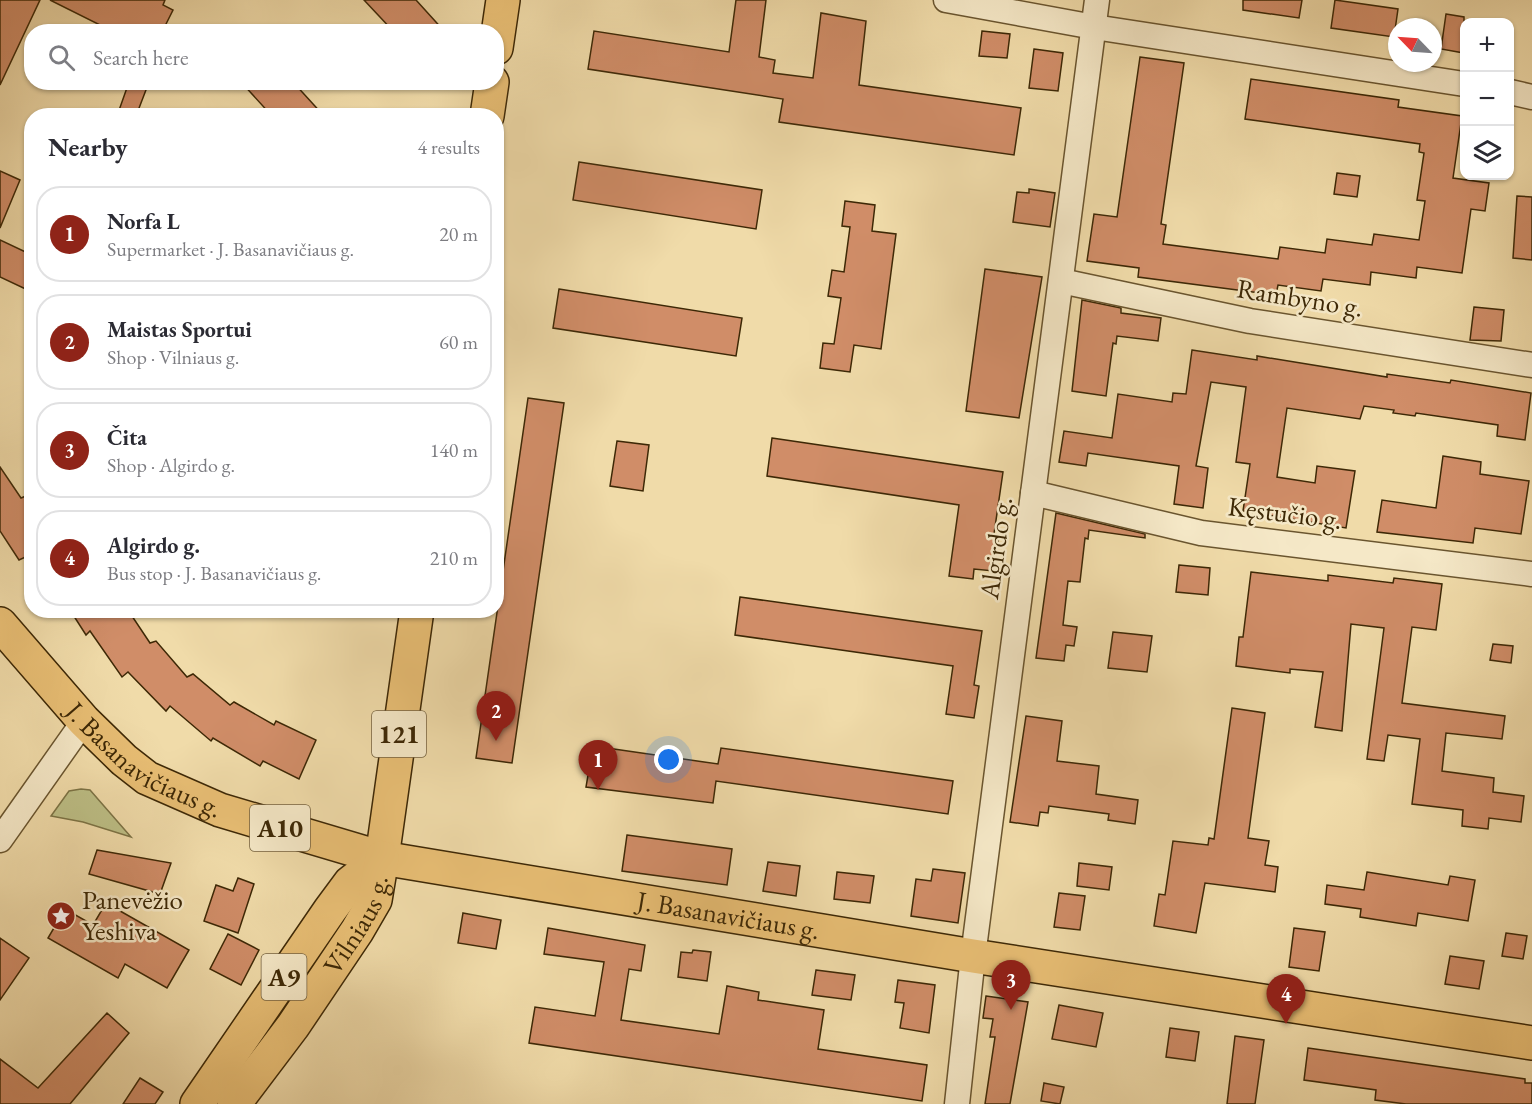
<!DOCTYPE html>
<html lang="en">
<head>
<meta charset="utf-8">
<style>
	:root { --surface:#fff; --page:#f2f2f3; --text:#2b2b33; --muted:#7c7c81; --line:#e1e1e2; --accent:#8f2418 }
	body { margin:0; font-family:"EB Garamond",serif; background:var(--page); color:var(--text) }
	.controls { position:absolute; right:18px; top:18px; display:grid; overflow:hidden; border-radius:12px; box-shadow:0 2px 4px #0004 }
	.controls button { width:54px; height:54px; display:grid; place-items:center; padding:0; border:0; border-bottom:2px solid var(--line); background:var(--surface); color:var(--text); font:30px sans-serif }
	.compass { position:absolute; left:1388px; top:18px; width:54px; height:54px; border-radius:50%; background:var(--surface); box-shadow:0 2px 4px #0004; rotate:295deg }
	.you { position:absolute; left:669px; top:760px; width:21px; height:21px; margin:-15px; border:4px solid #fff; border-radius:50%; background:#1a73e8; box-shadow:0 0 0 9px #1a73e833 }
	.badge { display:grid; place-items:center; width:39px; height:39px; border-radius:50%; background:var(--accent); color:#fff; font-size:20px; font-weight:700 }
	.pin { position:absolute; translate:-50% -50px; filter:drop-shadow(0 2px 3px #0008) }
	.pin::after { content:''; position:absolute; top:32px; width:21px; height:18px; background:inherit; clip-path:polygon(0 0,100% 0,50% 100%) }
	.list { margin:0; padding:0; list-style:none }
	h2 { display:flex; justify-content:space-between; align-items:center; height:78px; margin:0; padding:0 24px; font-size:26px }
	h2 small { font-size:20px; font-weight:400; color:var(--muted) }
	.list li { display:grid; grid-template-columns:39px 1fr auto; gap:18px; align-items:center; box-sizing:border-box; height:96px; margin:0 12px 12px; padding:0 12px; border:2px solid var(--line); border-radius:24px }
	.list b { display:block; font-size:22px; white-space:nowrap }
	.list p { margin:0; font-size:20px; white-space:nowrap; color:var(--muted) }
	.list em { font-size:20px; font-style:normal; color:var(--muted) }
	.icon { flex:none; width:33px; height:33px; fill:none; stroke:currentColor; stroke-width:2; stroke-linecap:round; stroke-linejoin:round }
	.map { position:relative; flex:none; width:1532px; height:1104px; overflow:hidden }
	.search { position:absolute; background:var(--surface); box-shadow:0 2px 4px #0004; left:24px; top:24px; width:480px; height:66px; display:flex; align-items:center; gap:15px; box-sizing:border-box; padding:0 21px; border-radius:24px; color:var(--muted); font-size:22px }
	.panel { position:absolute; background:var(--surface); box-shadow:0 2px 4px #0004; left:24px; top:108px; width:480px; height:510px; border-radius:24px }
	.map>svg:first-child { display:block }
	.green { fill:#bdbf86; stroke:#7d7446; stroke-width:1.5 }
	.building { fill:#d08d68; stroke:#3d2806; stroke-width:1.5 }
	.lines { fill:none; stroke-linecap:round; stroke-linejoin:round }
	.street-casing { stroke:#6a552f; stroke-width:27 }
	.primary-casing { stroke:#3d2806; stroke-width:36 }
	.highway-casing { stroke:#3d2806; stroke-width:36 }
	.street { stroke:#f5e8c7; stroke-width:24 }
	.primary { stroke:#e8be74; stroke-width:33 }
	.highway { stroke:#e8be74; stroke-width:33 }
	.labels { text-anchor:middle; stroke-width:5; stroke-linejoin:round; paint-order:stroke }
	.shield { fill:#f5e8c7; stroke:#746240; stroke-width:1.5 }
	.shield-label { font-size:26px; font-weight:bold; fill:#3d2806 }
	.street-label { font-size:27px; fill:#3d2806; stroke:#f5e8c7 }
	.poi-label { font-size:27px; fill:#3d2806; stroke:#f5e8c7; text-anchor:start }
</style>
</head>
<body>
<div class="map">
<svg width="1532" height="1104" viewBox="0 0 1532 1104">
	<rect width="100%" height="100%" fill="#f0dba9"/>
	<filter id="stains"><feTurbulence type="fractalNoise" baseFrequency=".00333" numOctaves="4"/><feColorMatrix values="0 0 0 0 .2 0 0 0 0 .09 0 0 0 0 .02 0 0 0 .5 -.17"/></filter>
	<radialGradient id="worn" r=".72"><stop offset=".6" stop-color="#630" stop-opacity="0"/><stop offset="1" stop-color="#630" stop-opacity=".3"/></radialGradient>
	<polygon class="green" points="81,789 90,790 131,837 83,822 51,816 69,791"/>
	<g class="building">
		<polygon points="0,0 40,0 0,85"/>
		<polygon points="50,0 165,0 163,5 173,10 162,32 114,32"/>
		<polygon points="364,0 416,0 445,32 394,32"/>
		<polygon points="736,0 766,0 759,57 775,60 773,73 813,78 821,13 866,21 859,85 1021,108 1014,155 779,122 783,99 588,69 594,31 729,52"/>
		<polygon points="1243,0 1302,0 1299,18 1243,10"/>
		<polygon points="1335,0 1398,9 1394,37 1331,28"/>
		<polygon points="1446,14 1464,17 1464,53 1441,49"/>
		<polygon points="982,31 1010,34 1007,58 979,56"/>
		<polygon points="1034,49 1063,53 1058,91 1029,88"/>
		<polygon points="1140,57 1184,63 1161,224 1166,225 1163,244 1278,259 1280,247 1325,253 1327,239 1372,245 1374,234 1419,240 1425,201 1417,200 1424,153 1419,152 1420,144 1245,119 1251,79 1399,100 1398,107 1462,116 1453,178 1489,183 1485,211 1471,209 1462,273 1417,267 1416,278 1371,272 1370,285 1323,279 1321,291 1278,285 1276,295 1138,277 1139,268 1087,261 1094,214 1117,217"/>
		<polygon points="129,82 149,82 136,116 117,116"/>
		<polygon points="241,82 293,82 324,116 272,116"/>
		<polygon points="579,162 762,190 756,229 573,200"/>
		<polygon points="0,171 20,180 0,228"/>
		<polygon points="1337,173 1360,176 1357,197 1334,194"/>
		<polygon points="1029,189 1055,193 1050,227 1013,222 1017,192 1029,193"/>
		<polygon points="1517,196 1532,197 1532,260 1513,258"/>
		<polygon points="845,201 875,205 872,231 896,234 881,349 854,345 850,372 820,368 823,343 834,344 841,298 828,296 832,270 844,272 850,227 842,226"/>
		<polygon points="0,240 32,255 32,292 0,277"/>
		<polygon points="985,269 1042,277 1019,418 966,411"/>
		<polygon points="559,289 742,318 736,356 553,328"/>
		<polygon points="1082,300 1121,308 1121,313 1161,318 1158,341 1117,336 1116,344 1113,343 1106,396 1072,391"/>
		<polygon points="1474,307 1504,310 1501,341 1470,340"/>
		<polygon points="1192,350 1257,360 1257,356 1387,377 1387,374 1450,383 1451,380 1531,393 1525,440 1497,436 1498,425 1416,413 1415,416 1393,413 1394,410 1364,406 1360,419 1287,408 1277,477 1315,483 1317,466 1355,471 1346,528 1243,511 1250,464 1236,462 1246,387 1211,382 1196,466 1208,468 1203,508 1174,504 1179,466 1088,453 1086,466 1059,462 1064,431 1112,438 1118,394 1172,402 1173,393 1186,394"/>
		<polygon points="528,398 564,403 512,763 476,758"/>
		<polygon points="772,438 1003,472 994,534 999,535 994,571 974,569 973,579 949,576 959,505 767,476"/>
		<polygon points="617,441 649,445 643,491 610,486"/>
		<polygon points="1443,456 1481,462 1480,474 1529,481 1521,534 1475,528 1473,543 1377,532 1382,500 1436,508"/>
		<polygon points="0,467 21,498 26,496 32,503 32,554 19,560 0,531"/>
		<polygon points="1056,513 1145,534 1145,538 1089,530 1088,539 1085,538 1080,582 1068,581 1063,625 1077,627 1074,646 1066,645 1064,661 1036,658"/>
		<polygon points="1179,565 1210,568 1208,595 1176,592"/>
		<polygon points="1251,572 1328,581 1328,575 1393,583 1394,578 1442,584 1436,630 1412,627 1402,703 1505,716 1502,739 1446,733 1442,771 1494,778 1493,792 1524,796 1521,822 1489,818 1488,829 1462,826 1463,810 1412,804 1420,739 1388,735 1384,761 1367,759 1384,628 1351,624 1342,731 1315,727 1323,672 1290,669 1290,673 1236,666 1239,637 1243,637"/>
		<polygon points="740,597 982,631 974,685 979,686 974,718 946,714 953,666 735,635"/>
		<polygon points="70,610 128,610 150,643 156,641 187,677 193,674 230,705 234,702 274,725 276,721 316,740 299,779 263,761 260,766 213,738 211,741 170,706 166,711 128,672 122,677 90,631 86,635"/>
		<polygon points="1113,632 1152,636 1147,672 1108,668"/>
		<polygon points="1493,644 1513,646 1511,663 1490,660"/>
		<polygon points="1232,708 1265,713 1248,838 1269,841 1265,865 1278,867 1275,892 1205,883 1196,933 1154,926 1159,894 1165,895 1173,841 1208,845 1209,838 1214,839"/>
		<polygon points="1026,716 1062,721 1057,761 1099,766 1096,794 1138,800 1135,824 1108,820 1109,814 1049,806 1048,813 1040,812 1038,826 1010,822"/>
		<polygon points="593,746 718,764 721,748 953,781 948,814 716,781 713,803 586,787"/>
		<polygon points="627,835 732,849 727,885 622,871"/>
		<polygon points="97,850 171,863 160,894 89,874"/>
		<polygon points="768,862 800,866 796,896 763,891"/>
		<polygon points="1079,863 1112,867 1109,890 1077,886"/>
		<polygon points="933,869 965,873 958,923 911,916 916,879 931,881"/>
		<polygon points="837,872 874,876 870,903 834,899"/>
		<polygon points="1367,872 1448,885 1450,876 1475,880 1468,921 1418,913 1416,926 1360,917 1361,909 1325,904 1327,885 1364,890"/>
		<polygon points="238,878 254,884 238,933 204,921 216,885 233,891"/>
		<polygon points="1059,893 1085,896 1080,930 1054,927"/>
		<polygon points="106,903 189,950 167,988 125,964 118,978 48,938 65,909 93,925"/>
		<polygon points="463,913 501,920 496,949 458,943"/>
		<polygon points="548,928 645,945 641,971 629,969 621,1020 719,1034 727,986 759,992 758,1000 824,1010 818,1049 927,1065 922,1101 529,1043 535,1007 595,1016 604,962 544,954"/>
		<polygon points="1294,928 1325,932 1319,971 1289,967"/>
		<polygon points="1506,933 1527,936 1523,959 1502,956"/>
		<polygon points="228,934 259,950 241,985 210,969"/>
		<polygon points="0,938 29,958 0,1000"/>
		<polygon points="693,950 711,952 707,981 678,977 681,952 692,953"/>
		<polygon points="1450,956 1484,961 1479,989 1445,984"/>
		<polygon points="816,970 855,975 851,1000 812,995"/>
		<polygon points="898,980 935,985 929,1033 900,1028 904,1003 895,1002"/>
		<polygon points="986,996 1028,1002 1010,1104 985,1104 995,1037 990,1037 993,1019 983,1018"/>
		<polygon points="1059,1005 1103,1013 1096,1047 1052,1039"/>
		<polygon points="107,1013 129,1033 70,1104 0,1104 0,1059 38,1088"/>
		<polygon points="1170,1028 1199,1032 1195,1061 1166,1057"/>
		<polygon points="1235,1036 1264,1040 1255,1104 1227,1104"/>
		<polygon points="1308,1048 1525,1079 1525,1083 1532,1083 1532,1104 1406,1104 1375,1100 1376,1090 1304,1080"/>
		<polygon points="140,1078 163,1092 155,1104 123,1104"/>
		<polygon points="1044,1083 1064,1087 1060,1104 1041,1101"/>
	</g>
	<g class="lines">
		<g class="street-casing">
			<g id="street">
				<polyline points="946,0 1094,27 1464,84"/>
				<polyline points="1510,92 1532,97"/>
				<polyline points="1061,281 1250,321 1532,365"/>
				<polyline points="1033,493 1201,533 1532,574"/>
				<polyline points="0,840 84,721"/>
				<polyline points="957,1104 973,956 1097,0"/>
			</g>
		</g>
		<g class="primary-casing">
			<g id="primary">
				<polyline points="496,48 503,0"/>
				<polyline points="487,116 492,82"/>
				<polyline points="382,858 417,610"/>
			</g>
		</g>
		<g class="highway-casing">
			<g id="highway">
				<path id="s1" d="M 0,624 L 84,721 L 124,760 L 147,778 L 220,810 L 382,858 L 973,956 L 1532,1043"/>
				<polyline points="197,1104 330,910 350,883 382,858"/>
				<path id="s2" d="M 234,1104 L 293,1026 L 357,931 L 375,900 L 382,858"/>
			</g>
		</g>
		<use href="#street" class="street"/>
		<use href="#primary" class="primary"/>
		<use href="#highway" class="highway"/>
	</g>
	<defs>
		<g id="sight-disc" transform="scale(1.5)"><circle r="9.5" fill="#8f2418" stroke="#f5e8c7"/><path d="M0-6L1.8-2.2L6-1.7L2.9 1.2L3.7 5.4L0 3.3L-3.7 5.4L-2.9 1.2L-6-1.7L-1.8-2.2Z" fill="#fff"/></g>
	</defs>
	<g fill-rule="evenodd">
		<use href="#sight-disc" x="61" y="916"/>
	</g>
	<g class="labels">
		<g class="shield">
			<rect x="372" y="711" width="54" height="46" rx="4.5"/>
			<rect x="250" y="805" width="60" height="46" rx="4.5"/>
			<rect x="261.5" y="954" width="45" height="46" rx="4.5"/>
		</g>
		<g class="shield-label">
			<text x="399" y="743">121</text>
			<text x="280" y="837">A10</text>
			<text x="284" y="986">A9</text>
		</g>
		<g class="street-label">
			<text transform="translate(1300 298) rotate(9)" y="9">Rambyno g.</text>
			<text transform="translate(1285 513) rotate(7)" y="9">Kęstučio g.</text>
			<text transform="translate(996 548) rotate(-82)" y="9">Algirdo g.</text>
			<text dy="9" stroke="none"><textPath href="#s1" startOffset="201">J. Basanavičiaus g.</textPath></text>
			<text dy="9" stroke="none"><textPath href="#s1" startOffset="813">J. Basanavičiaus g.</textPath></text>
			<text dy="9" stroke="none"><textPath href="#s2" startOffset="218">Vilniaus g.</textPath></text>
		</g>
		<g class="poi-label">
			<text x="82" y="909">Panevėžio<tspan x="82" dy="31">Yeshiva</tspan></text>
		</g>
	</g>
	<rect width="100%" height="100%" filter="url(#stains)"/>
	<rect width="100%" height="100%" fill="url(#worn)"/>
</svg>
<div class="controls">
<button>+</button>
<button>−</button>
<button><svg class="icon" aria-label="layers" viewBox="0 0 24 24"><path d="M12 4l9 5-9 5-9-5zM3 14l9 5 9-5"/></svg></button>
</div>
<svg class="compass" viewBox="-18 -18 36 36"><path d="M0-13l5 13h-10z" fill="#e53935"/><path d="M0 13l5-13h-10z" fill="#7c7c81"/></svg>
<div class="you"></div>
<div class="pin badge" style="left:598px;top:790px">1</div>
<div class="pin badge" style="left:496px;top:741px">2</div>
<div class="pin badge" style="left:1011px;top:1010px">3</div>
<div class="pin badge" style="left:1286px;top:1024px">4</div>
<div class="search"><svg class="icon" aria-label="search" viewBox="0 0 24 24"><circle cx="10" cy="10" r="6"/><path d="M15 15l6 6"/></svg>Search here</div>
<section class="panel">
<h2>Nearby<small>4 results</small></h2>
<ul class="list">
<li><span class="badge">1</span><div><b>Norfa L</b><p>Supermarket · J. Basanavičiaus g.</p></div><em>20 m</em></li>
<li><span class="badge">2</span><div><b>Maistas Sportui</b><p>Shop · Vilniaus g.</p></div><em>60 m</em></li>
<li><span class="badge">3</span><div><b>Čita</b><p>Shop · Algirdo g.</p></div><em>140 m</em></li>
<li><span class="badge">4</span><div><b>Algirdo g.</b><p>Bus stop · J. Basanavičiaus g.</p></div><em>210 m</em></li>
</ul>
</section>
</div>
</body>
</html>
